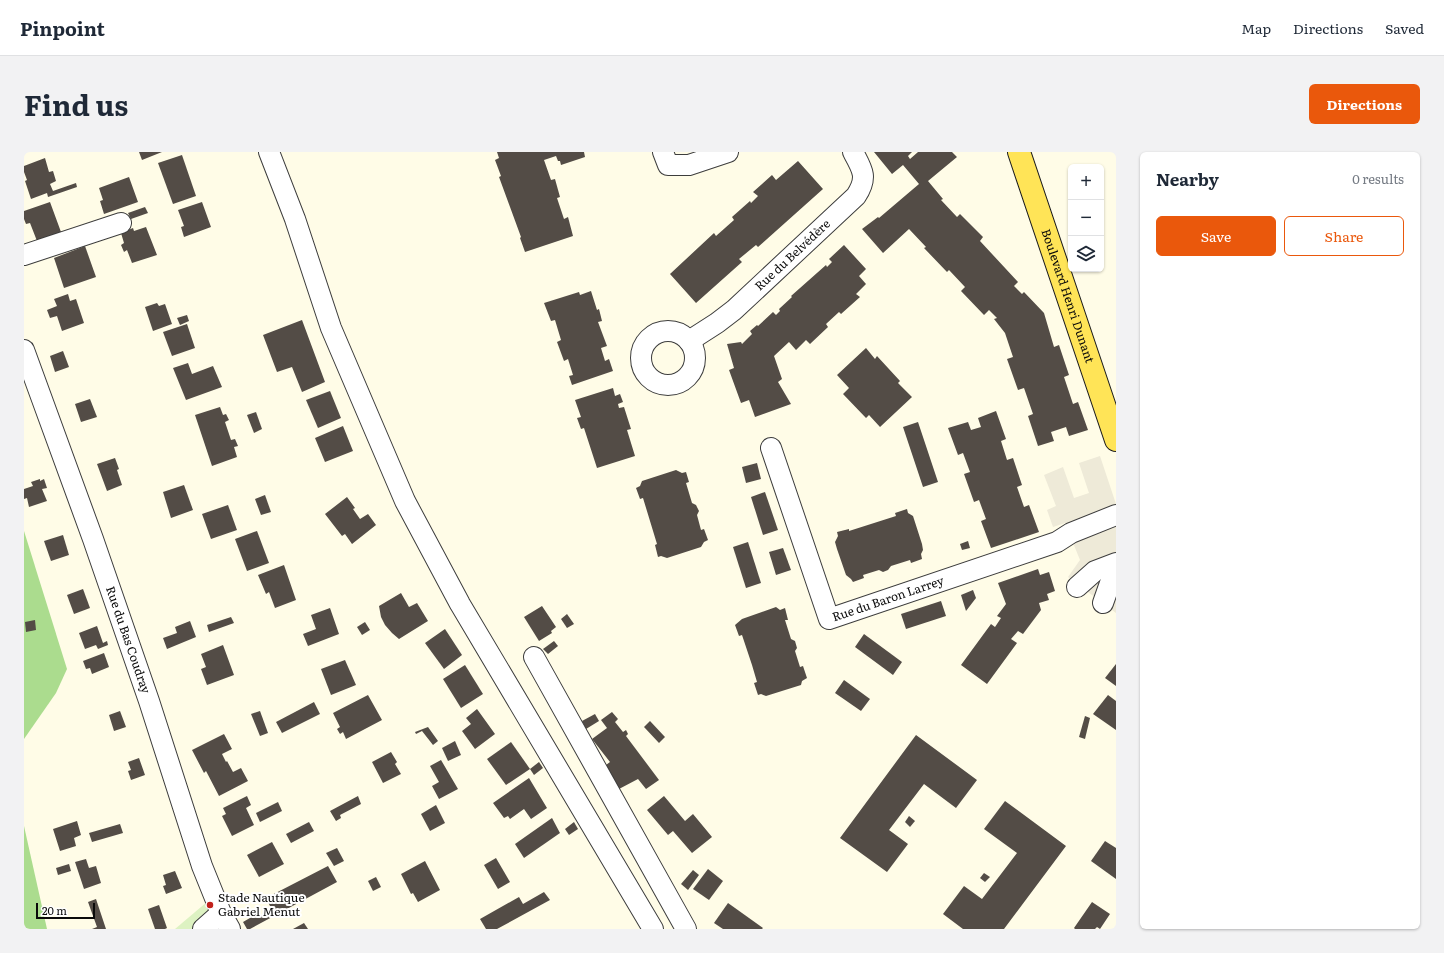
<!DOCTYPE html>
<html lang="en">
<head>
<meta charset="utf-8">
<style>
	:root { --surface:#fff; --page:#f2f2f3; --text:#1f2937; --muted:#747a83; --line:#e0e1e3; --accent:#ea580c }
	body { margin:0; font-family:Literata,serif; background:var(--page); color:var(--text) }
	.controls { position:absolute; right:12px; top:12px; display:grid; overflow:hidden; border-radius:6px; box-shadow:0 1px 3px #0004 }
	.controls button { width:36px; height:36px; display:grid; place-items:center; padding:0; border:0; border-bottom:1px solid var(--line); background:var(--surface); color:var(--text); font:20px sans-serif }
	.scale { position:absolute; left:12px; bottom:10px; width:59px; box-sizing:border-box; padding-left:4px; border:2px solid #0a0a0a; border-top:0; font-size:11px; line-height:14px; white-space:nowrap; color:#0a0a0a; -webkit-text-stroke:3px #fff; paint-order:stroke }
	.list { margin:0; padding:0; list-style:none }
	h2 { display:flex; justify-content:space-between; align-items:center; height:52px; margin:0; padding:0 16px; font-size:17px }
	h2 small { font-size:13px; font-weight:400; color:var(--muted) }
	.actions { display:flex; gap:8px; padding:12px 16px }
	.actions a { flex:1; padding:9px 0; border:1px solid var(--accent); border-radius:6px; text-align:center; font-size:14px; color:var(--accent) }
	.actions .main { background:var(--accent); color:#fff }
	.icon { flex:none; width:22px; height:22px; fill:none; stroke:currentColor; stroke-width:2; stroke-linecap:round; stroke-linejoin:round }
	.map { position:relative; flex:none; width:1092px; height:777px; overflow:hidden; border-radius:6px }
	header { display:flex; align-items:center; gap:24px; box-sizing:border-box; height:56px; padding:0 20px; background:var(--surface); border-bottom:1px solid var(--line) }
	header strong { font-size:19px }
	nav { display:flex; gap:22px; margin-inline-start:auto; font-size:14px }
	.intro { display:flex; align-items:center; justify-content:space-between; box-sizing:border-box; height:96px; padding:0 24px }
	h1 { margin:0; font-size:28px }
	.button { padding:10px 18px; border-radius:6px; background:var(--accent); color:#fff; font-size:14px; font-weight:700 }
	main { display:flex; gap:24px; padding:0 24px }
	aside { flex:1; background:var(--surface); border-radius:6px; box-shadow:0 1px 3px #0004 }
	.map>svg:first-child { display:block }
	.forest { fill:#abdc8e }
	.pitch { fill:#ddf2c2 }
	.plaza { fill:#eeead8 }
	.building { fill:#534c46 }
	.lines { fill:none; stroke-linecap:round; stroke-linejoin:round }
	.minor-casing { stroke:#3d3d3d; stroke-width:22 }
	.major-casing { stroke:#1b1b1b; stroke-width:24 }
	.minor { stroke:#fff; stroke-width:20 }
	.major { stroke:#ffe457; stroke-width:22 }
	.poi-dot { fill:#c1211b; stroke:#fff; stroke-width:1.5 }
	.labels { text-anchor:middle; stroke-width:4; stroke-linejoin:round; paint-order:stroke }
	.street-label { font-size:12px; fill:#0a0a0a; stroke:#fff }
	.poi-label { font-size:12px; fill:#0a0a0a; stroke:#fff; text-anchor:start }
</style>
</head>
<body>
<header>
<strong>Pinpoint</strong>
<nav><a>Map</a><a>Directions</a><a>Saved</a></nav>
</header>
<div class="intro"><h1>Find us</h1><a class="button">Directions</a></div>
<main>
<div class="map">
<svg width="1092" height="777" viewBox="0 0 1092 777">
	<rect width="100%" height="100%" fill="#fffce7"/>
	<g class="forest">
		<polygon points="0,379 43,517 32,541 0,587"/>
		<polygon points="0,674 23,777 0,777"/>
	</g>
	<polygon class="pitch" points="190,744 206,777 151,777"/>
	<polygon class="plaza" points="1076,304 1092,352 1092,461 1044,425 1056,408 1041,371 1029,375 1023,358 1032,354 1020,323 1039,315 1050,346 1065,341 1055,311"/>
	<g class="building">
		<polygon points="115,0 138,0 118,8"/>
		<polygon points="473,0 560,0 561,5 537,13 536,9 534,9 532,4 520,8 527,28 531,27 536,45 533,46 540,67 544,65 549,84 501,100 496,86 497,85 475,25 477,24 471,8 475,6"/>
		<polygon points="850,0 888,0 884,4 886,7 894,0 928,0 933,5 904,29 919,47 917,48 933,65 936,62 959,85 956,89 994,130 990,134 998,142 1000,140 1020,161 1030,195 1035,193 1045,223 1040,225 1049,252 1054,250 1064,278 1045,284 1042,275 1027,280 1030,289 1014,294 1004,264 1009,262 1000,236 994,238 983,207 989,205 981,181 970,167 973,166 965,158 960,163 937,139 941,135 925,118 923,120 900,96 902,95 885,77 859,101 838,77 854,65 855,66 895,32 879,13 868,22"/>
		<polygon points="158,3 172,44 149,52 134,11"/>
		<polygon points="21,6 25,20 29,19 32,29 26,32 29,39 52,31 53,35 24,45 23,41 7,47 1,29 3,28 0,20 0,14"/>
		<polygon points="774,9 799,37 734,95 732,93 715,107 718,110 672,151 646,122 690,81 692,84 710,68 708,65 726,49 727,51 734,44 729,40 748,23 752,28"/>
		<polygon points="105,25 114,50 80,62 76,49 79,48 75,36"/>
		<polygon points="26,50 37,80 13,89 6,71 2,72 0,67 0,59"/>
		<polygon points="178,50 187,75 160,85 157,75 160,74 154,58"/>
		<polygon points="121,55 124,61 107,67 104,61"/>
		<polygon points="122,75 133,103 108,111 103,98 100,100 97,93 100,91 97,81 109,76 110,79"/>
		<polygon points="820,93 842,117 835,124 842,132 832,142 836,145 817,162 815,160 802,172 804,175 786,192 782,188 772,198 765,190 750,204 758,227 754,230 767,252 731,265 725,248 717,251 705,218 710,216 703,192 717,190 718,192 728,182 726,179 733,173 734,174 749,160 752,163 756,159 755,157 768,145 767,144 802,113 803,115 808,110 805,107"/>
		<polygon points="61,94 72,125 40,136 30,106"/>
		<polygon points="567,139 573,158 575,157 578,169 574,170 583,194 577,196 581,209 585,207 589,219 548,233 545,224 549,223 544,207 540,209 533,190 537,188 531,168 527,169 520,151 555,140 556,143"/>
		<polygon points="44,142 46,149 52,147 60,171 38,179 33,164 26,166 23,158 33,154 30,147"/>
		<polygon points="133,151 135,154 141,152 148,172 129,179 121,155"/>
		<polygon points="163,163 165,169 156,173 153,166"/>
		<polygon points="278,168 301,230 278,240 268,215 253,220 239,183"/>
		<polygon points="163,172 171,196 148,204 139,180"/>
		<polygon points="842,196 851,207 853,204 876,229 874,231 888,245 856,275 845,263 842,266 819,242 825,236 813,223"/>
		<polygon points="39,199 45,215 31,220 26,204"/>
		<polygon points="164,211 168,222 189,214 198,235 162,248 149,216"/>
		<polygon points="589,236 591,244 596,242 599,250 594,252 595,256 600,255 607,277 603,278 611,304 573,316 560,276 557,277 553,266 557,265 551,248"/>
		<polygon points="306,239 317,266 294,276 282,248"/>
		<polygon points="66,247 73,265 57,270 51,252"/>
		<polygon points="196,255 199,263 202,262 205,268 201,270 207,288 211,287 214,294 210,295 213,305 188,314 171,263"/>
		<polygon points="972,259 982,287 977,289 983,308 989,306 998,333 993,335 1000,355 1005,353 1015,380 967,396 957,369 962,367 955,348 950,350 940,322 946,320 939,301 934,303 924,276 944,270 947,278 957,275 954,266"/>
		<polygon points="232,260 238,277 230,281 223,263"/>
		<polygon points="894,270 914,330 899,335 879,275"/>
		<polygon points="319,274 329,299 301,310 291,286"/>
		<polygon points="91,306 95,317 93,318 98,333 83,339 73,312"/>
		<polygon points="733,311 737,327 722,331 718,315"/>
		<polygon points="652,318 658,321 662,320 665,330 662,331 668,351 672,353 675,359 673,363 677,378 680,377 684,388 680,390 677,395 643,406 637,404 634,405 631,393 633,392 619,346 616,347 612,336 616,334 618,329"/>
		<polygon points="16,327 16,329 20,327 23,336 18,337 23,349 5,355 3,346 0,347 0,337 9,334 7,330"/>
		<polygon points="160,333 169,358 147,366 139,340"/>
		<polygon points="741,340 754,378 739,383 727,345"/>
		<polygon points="241,343 247,360 237,363 231,347"/>
		<polygon points="323,345 331,356 329,357 336,367 344,362 352,373 328,392 321,382 318,384 301,362"/>
		<polygon points="204,353 213,378 187,387 178,362"/>
		<polygon points="883,357 884,361 889,364 898,392 899,398 897,402 898,407 887,411 886,408 867,414 864,418 859,420 855,418 839,423 840,426 829,430 827,427 822,423 813,397 811,390 814,384 813,380 825,377 825,379 872,364 871,361"/>
		<polygon points="233,379 245,411 223,419 211,387"/>
		<polygon points="39,383 45,403 27,409 20,389"/>
		<polygon points="944,389 946,396 938,398 936,392"/>
		<polygon points="724,390 737,431 722,436 709,395"/>
		<polygon points="759,396 767,418 752,423 745,400"/>
		<polygon points="260,413 272,448 251,456 245,440 242,442 234,423"/>
		<polygon points="1014,417 1016,423 1025,420 1031,439 1023,442 1025,448 1015,451 1017,458 999,482 994,479 987,487 993,491 963,532 937,513 967,472 971,475 977,466 973,464 982,452 974,431"/>
		<polygon points="59,437 66,456 50,462 43,443"/>
		<polygon points="949,438 952,446 942,459 937,443"/>
		<polygon points="377,441 385,455 393,451 404,469 375,487 368,481 361,473 357,465 355,454"/>
		<polygon points="917,449 922,464 882,477 877,462"/>
		<polygon points="518,454 532,475 527,479 528,481 515,489 500,465"/>
		<polygon points="752,455 756,458 761,456 764,468 761,468 767,487 771,489 773,496 771,499 776,515 779,514 783,526 778,529 777,533 742,544 737,542 734,543 730,531 733,530 728,513 718,483 715,484 711,473 718,467"/>
		<polygon points="306,456 315,482 284,494 279,482 292,477 287,463"/>
		<polygon points="543,462 550,472 543,476 537,467"/>
		<polygon points="207,465 210,471 185,480 183,473"/>
		<polygon points="11,468 12,478 2,480 1,470"/>
		<polygon points="166,469 172,485 143,497 139,486 153,481 151,475"/>
		<polygon points="341,470 346,478 338,483 333,475"/>
		<polygon points="73,474 79,491 83,489 84,493 74,497 72,493 61,497 55,481"/>
		<polygon points="421,477 438,503 420,517 401,491"/>
		<polygon points="840,482 878,510 869,523 831,495"/>
		<polygon points="530,489 534,494 524,502 519,497"/>
		<polygon points="199,493 210,523 183,533 177,517 182,515 177,502"/>
		<polygon points="80,501 85,515 68,522 66,516 62,517 59,509"/>
		<polygon points="321,508 332,533 307,543 297,517"/>
		<polygon points="1092,512 1092,534 1081,526"/>
		<polygon points="441,513 459,542 437,556 419,527"/>
		<polygon points="820,528 846,547 837,559 811,541"/>
		<polygon points="344,543 358,568 322,587 319,580 316,582 313,577 316,575 309,561"/>
		<polygon points="1084,543 1092,549 1092,578 1069,562"/>
		<polygon points="290,550 296,562 258,581 252,570"/>
		<polygon points="453,557 471,582 451,597 438,579 447,572 442,566"/>
		<polygon points="96,559 102,575 90,579 85,563"/>
		<polygon points="236,559 244,581 236,584 227,562"/>
		<polygon points="588,560 594,567 591,570 599,580 602,578 604,582 602,584 635,628 622,637 614,627 595,637 582,613 586,610 568,587 583,576 577,568"/>
		<polygon points="571,562 575,569 562,577 558,569"/>
		<polygon points="1061,564 1066,566 1061,587 1055,585"/>
		<polygon points="626,569 641,585 635,591 620,575"/>
		<polygon points="404,575 414,589 409,593 398,579 392,582 391,580"/>
		<polygon points="200,582 208,597 198,602 202,610 203,609 209,620 217,616 224,629 195,644 182,619 180,621 168,598"/>
		<polygon points="892,583 953,628 932,656 900,632 865,678 884,692 863,720 816,686"/>
		<polygon points="431,589 437,603 424,609 418,596"/>
		<polygon points="487,590 506,617 482,633 463,607"/>
		<polygon points="367,600 373,610 371,612 377,622 359,631 348,610"/>
		<polygon points="115,606 121,623 107,628 104,619 107,618 104,610"/>
		<polygon points="417,608 434,637 415,647 408,634 415,630 406,614"/>
		<polygon points="515,610 519,616 510,623 506,617"/>
		<polygon points="505,626 523,656 507,667 500,657 486,667 484,664 480,666 469,651"/>
		<polygon points="223,644 227,653 222,656 230,673 208,684 198,664 202,662 199,656"/>
		<polygon points="334,644 337,652 316,663 317,666 312,669 306,659"/>
		<polygon points="640,644 661,669 669,662 688,685 668,701 649,679 644,683 623,658"/>
		<polygon points="981,649 1042,694 980,777 939,777 919,762 940,734 958,747 993,701 960,677"/>
		<polygon points="254,650 258,659 236,670 232,661"/>
		<polygon points="412,653 421,671 406,679 397,662"/>
		<polygon points="885,664 891,669 886,675 881,670"/>
		<polygon points="528,666 536,681 500,706 491,692"/>
		<polygon points="53,669 57,683 50,686 52,694 36,699 29,677"/>
		<polygon points="285,670 290,679 267,691 262,682"/>
		<polygon points="550,670 554,677 545,683 541,677"/>
		<polygon points="96,672 99,681 68,690 65,681"/>
		<polygon points="1081,689 1092,696 1092,727 1067,709"/>
		<polygon points="248,690 260,712 235,725 223,703"/>
		<polygon points="313,696 320,709 310,714 302,701"/>
		<polygon points="472,706 486,730 474,737 460,713"/>
		<polygon points="62,707 65,716 72,714 77,731 60,737 51,710"/>
		<polygon points="401,709 416,738 394,750 389,741 387,742 377,722"/>
		<polygon points="45,712 47,719 34,723 32,716"/>
		<polygon points="304,714 313,730 226,777 223,777 219,770 233,762 235,765 248,758 242,746"/>
		<polygon points="684,717 699,729 685,748 669,737"/>
		<polygon points="669,718 675,723 664,738 657,732"/>
		<polygon points="151,719 158,736 142,742 139,734 142,733 139,723"/>
		<polygon points="960,721 966,725 961,730 956,726"/>
		<polygon points="352,725 357,735 349,739 344,729"/>
		<polygon points="520,740 526,748 473,777 462,777 456,767 495,745 499,752"/>
		<polygon points="72,747 82,777 68,777 73,775 64,750"/>
		<polygon points="1068,750 1086,762 1076,777 1073,775 1071,777 1051,777 1050,776"/>
		<polygon points="704,751 739,776 738,777 699,777 690,771"/>
		<polygon points="135,753 143,776 141,777 131,777 124,757"/>
		<polygon points="280,771 284,777 269,777"/>
	</g>
	<g class="lines">
		<g class="minor-casing">
			<g id="minor">
				<polyline points="245,0 271,67 307,176 381,349 436,452 629,777"/>
				<polyline points="639,0 644,13 665,13 704,0"/>
				<polyline points="0,103 97,71"/>
				<circle cx="644" cy="206" r="27"/>
				<path id="s1" d="M 665,189 L 693,171 L 710,158 L 832,44 C 844,26 839,18 829,0"/>
				<path id="s2" d="M 0,198 L 69,387 L 125,549 L 178,714 L 197,761 L 206,777"/>
				<path id="s3" d="M 747,296 L 805,467 L 1033,390 L 1047,381 L 1092,363"/>
				<polyline points="1053,435 1071,419 1092,411"/>
				<polyline points="1079,451 1092,414"/>
				<polyline points="510,505 662,777"/>
				<polyline points="179,777 197,761"/>
			</g>
		</g>
		<g class="major-casing">
			<g id="major">
				<path id="s4" d="M 995,0 L 1092,288"/>
			</g>
		</g>
		<use href="#minor" class="minor"/>
		<use href="#major" class="major"/>
	</g>
	<circle class="poi-dot" cx="186" cy="753" r="4"/>
	<g class="labels">
		<g class="street-label">
			<text dy="4" stroke="none"><textPath href="#s1" startOffset="135">Rue du Belvédère</textPath></text>
			<text dy="4" stroke="none"><textPath href="#s4" startOffset="152">Boulevard Henri Dunant</textPath></text>
			<text dy="4" stroke="none"><textPath href="#s3" startOffset="243">Rue du Baron Larrey</textPath></text>
			<text dy="4" stroke="none"><textPath href="#s2" startOffset="308">Rue du Bas Coudray</textPath></text>
		</g>
		<g class="poi-label">
			<text x="194" y="750">Stade Nautique<tspan x="194" dy="14">Gabriel Menut</tspan></text>
		</g>
	</g>
</svg>
<div class="controls">
<button>+</button>
<button>−</button>
<button><svg class="icon" aria-label="layers" viewBox="0 0 24 24"><path d="M12 4l9 5-9 5-9-5zM3 14l9 5 9-5"/></svg></button>
</div>
<div class="scale">20 m</div>
</div>
<aside>
<h2>Nearby<small>0 results</small></h2>
<ul class="list">
</ul>
<div class="actions"><a class="main">Save</a><a>Share</a></div>
</aside>
</main>
</body>
</html>
